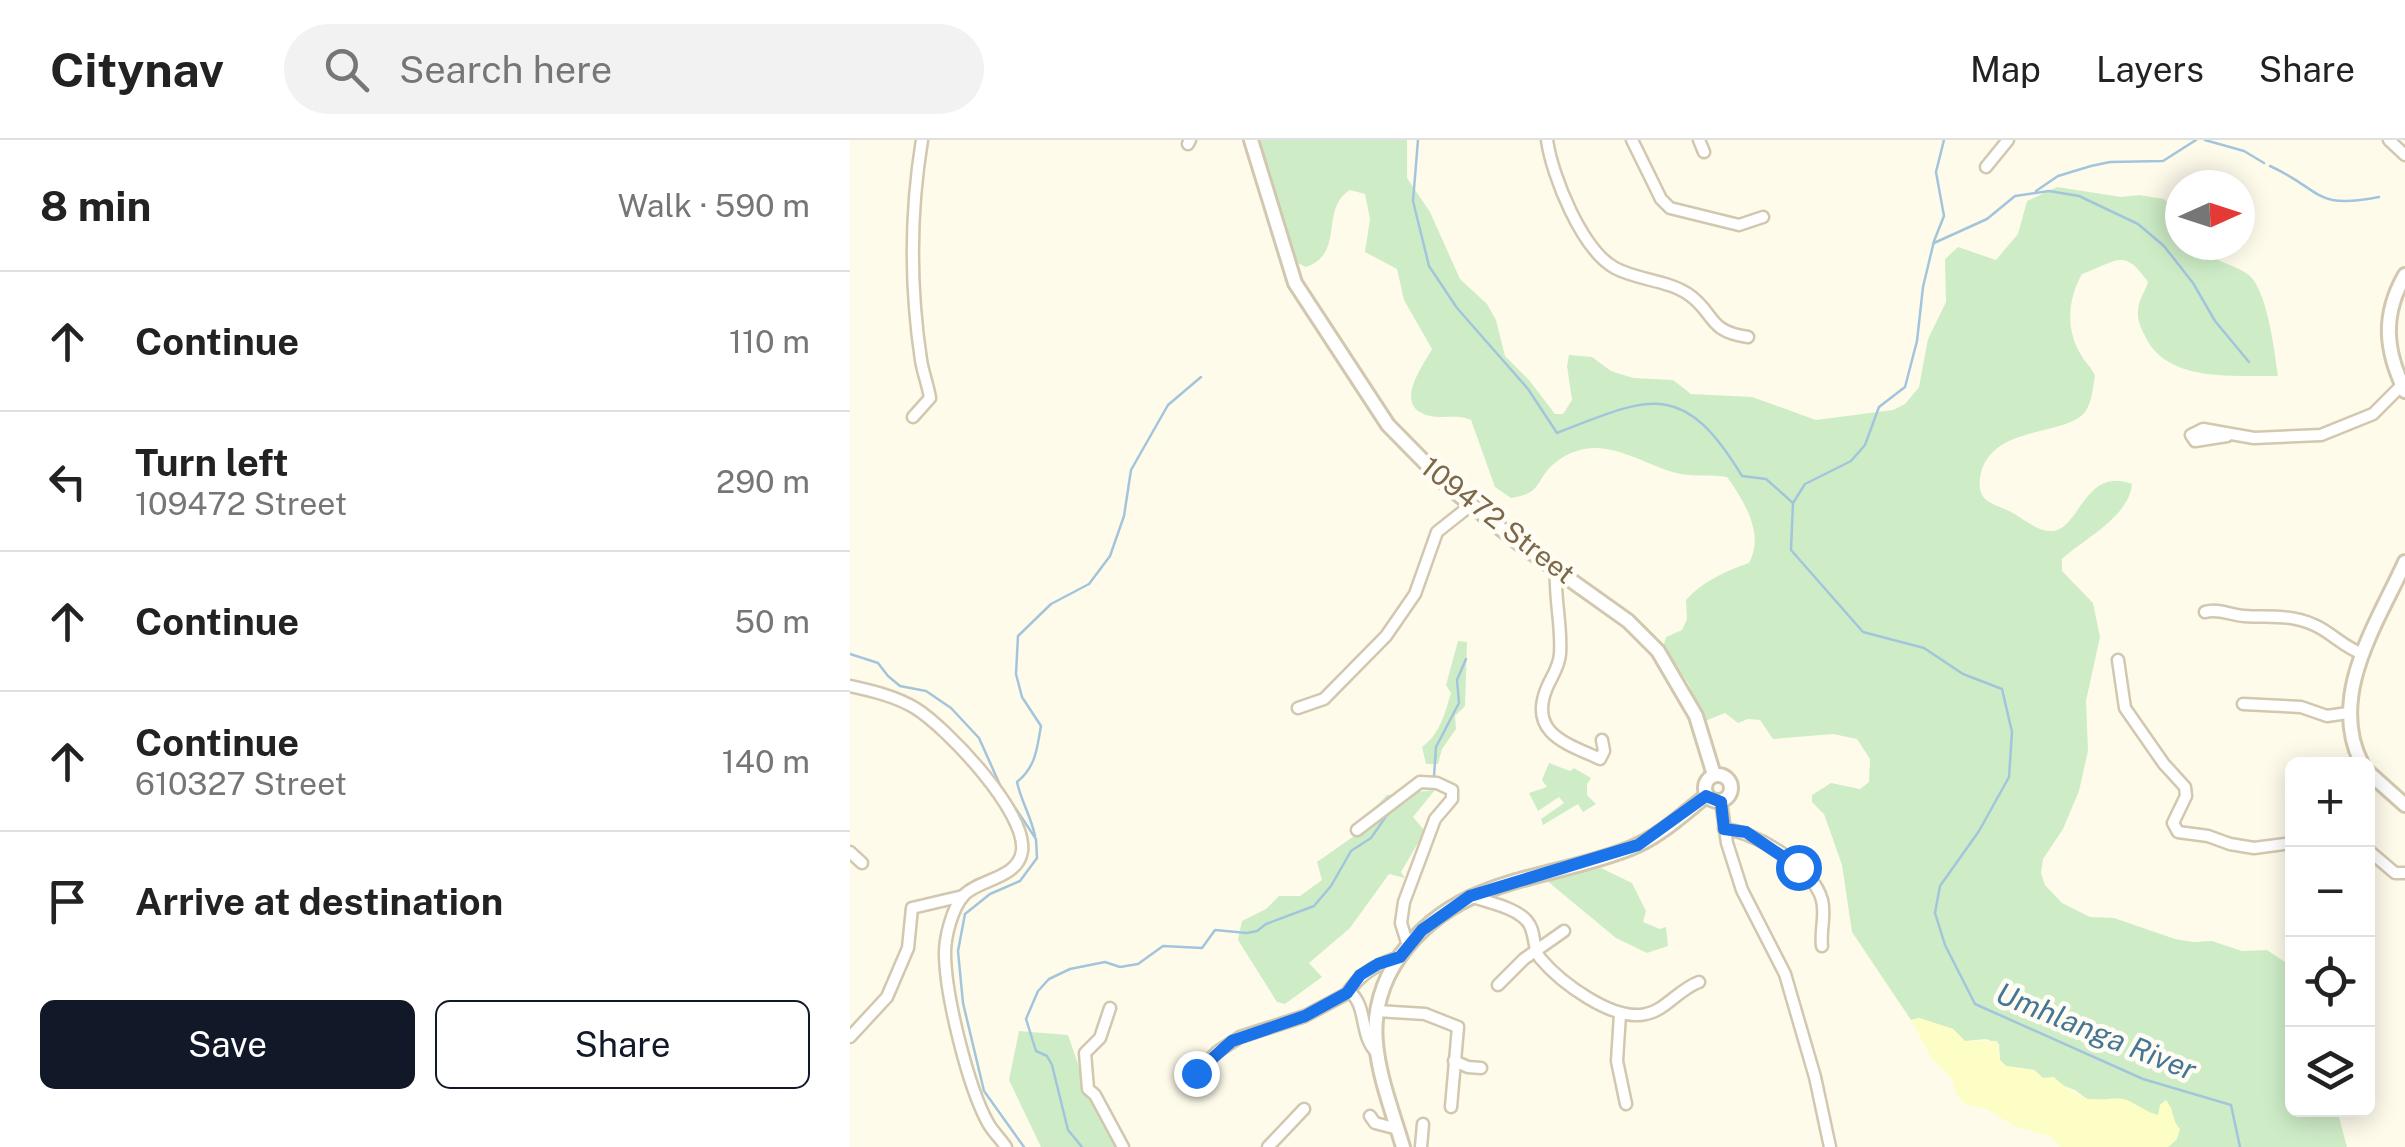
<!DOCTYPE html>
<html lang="en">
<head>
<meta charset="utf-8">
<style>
	:root { --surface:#fff; --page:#f2f2f2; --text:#222; --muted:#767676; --line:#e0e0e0; --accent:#111827 }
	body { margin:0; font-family:"Public Sans",sans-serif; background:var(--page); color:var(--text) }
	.controls { position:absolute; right:30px; bottom:30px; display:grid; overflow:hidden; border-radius:15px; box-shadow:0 5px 25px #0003 }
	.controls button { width:90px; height:90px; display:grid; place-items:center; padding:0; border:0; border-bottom:2px solid var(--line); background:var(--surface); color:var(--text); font:50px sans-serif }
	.compass { position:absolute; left:1315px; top:30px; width:90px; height:90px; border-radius:50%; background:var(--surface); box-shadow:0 5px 25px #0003; rotate:87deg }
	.stop { position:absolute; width:30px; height:30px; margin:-22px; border:8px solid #1a73e8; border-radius:50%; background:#fff }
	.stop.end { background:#1a73e8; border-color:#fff; box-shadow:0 2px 10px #0008 }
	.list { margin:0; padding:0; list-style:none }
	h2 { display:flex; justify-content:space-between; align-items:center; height:130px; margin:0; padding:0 40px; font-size:42px }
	h2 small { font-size:32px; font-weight:400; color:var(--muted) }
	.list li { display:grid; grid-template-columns:65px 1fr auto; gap:30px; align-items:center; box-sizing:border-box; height:140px; padding:0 40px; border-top:2px solid var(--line) }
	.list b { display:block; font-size:38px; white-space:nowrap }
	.list p { margin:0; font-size:32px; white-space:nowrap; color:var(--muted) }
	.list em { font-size:32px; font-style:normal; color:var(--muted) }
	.actions { display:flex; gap:20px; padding:30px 40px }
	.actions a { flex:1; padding:22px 0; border:2px solid var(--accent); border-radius:15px; text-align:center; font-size:35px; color:var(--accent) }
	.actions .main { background:var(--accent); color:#fff }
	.icon { flex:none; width:55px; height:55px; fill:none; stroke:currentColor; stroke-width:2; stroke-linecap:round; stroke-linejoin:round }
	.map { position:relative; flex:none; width:1555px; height:1007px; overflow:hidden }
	header { display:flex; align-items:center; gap:60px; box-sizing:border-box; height:140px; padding:0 50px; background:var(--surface); border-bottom:2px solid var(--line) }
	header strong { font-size:48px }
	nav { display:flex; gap:55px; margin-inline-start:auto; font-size:35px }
	.search { width:700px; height:90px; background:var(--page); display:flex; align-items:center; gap:25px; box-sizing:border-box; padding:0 35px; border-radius:55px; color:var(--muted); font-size:38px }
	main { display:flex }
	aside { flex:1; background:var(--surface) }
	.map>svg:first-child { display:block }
	.green { fill:#ceedc7 }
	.sand { fill:#fdfec5 }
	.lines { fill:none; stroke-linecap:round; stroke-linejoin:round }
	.stream { stroke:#a3c5dc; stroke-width:2.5 }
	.minor-casing { stroke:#d2c7af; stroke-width:15 }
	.tertiary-casing { stroke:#d2c7af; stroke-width:18 }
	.minor { stroke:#fff; stroke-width:10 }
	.tertiary { stroke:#fff; stroke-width:12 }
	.route { stroke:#1a73e8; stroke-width:12 }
	.labels { text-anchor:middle; stroke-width:9; stroke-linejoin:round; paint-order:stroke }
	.street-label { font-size:28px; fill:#7c684b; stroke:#fffdf3 }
	.water-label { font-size:30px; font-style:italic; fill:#467697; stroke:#fffdf3 }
</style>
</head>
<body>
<header>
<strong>Citynav</strong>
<div class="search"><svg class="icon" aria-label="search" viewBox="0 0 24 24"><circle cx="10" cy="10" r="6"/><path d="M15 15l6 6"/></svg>Search here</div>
<nav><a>Map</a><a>Layers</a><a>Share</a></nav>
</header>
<main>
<aside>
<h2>8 min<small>Walk · 590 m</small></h2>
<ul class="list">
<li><svg class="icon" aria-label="ahead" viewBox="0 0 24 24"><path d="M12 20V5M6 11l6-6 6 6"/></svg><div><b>Continue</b></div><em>110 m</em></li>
<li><svg class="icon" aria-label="left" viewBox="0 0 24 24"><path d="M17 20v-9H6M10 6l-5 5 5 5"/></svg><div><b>Turn left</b><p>109472 Street</p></div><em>290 m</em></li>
<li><svg class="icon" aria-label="ahead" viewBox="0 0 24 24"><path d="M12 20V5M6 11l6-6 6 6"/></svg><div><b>Continue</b></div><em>50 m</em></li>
<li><svg class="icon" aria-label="ahead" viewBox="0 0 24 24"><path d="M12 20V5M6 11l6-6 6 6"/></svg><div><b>Continue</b><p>610327 Street</p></div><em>140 m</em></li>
<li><svg class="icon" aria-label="arrive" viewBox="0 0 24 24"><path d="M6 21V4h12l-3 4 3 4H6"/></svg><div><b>Arrive at destination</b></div></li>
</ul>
<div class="actions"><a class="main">Save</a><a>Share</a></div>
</aside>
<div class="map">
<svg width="1555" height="1007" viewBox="0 0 1555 1007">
	<rect width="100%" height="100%" fill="#fefbeb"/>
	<g class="green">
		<path d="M 410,0 L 557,0 L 557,38 L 580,72 L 610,139 L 637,164 L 646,180 L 655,216 L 679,240 L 705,274 L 713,274 L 722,260 L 717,226 L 719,215 L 742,217 L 761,231 L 783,238 L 823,240 L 841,254 L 902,257 L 966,280 L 1043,270 L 1055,264 L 1069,247 L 1078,199 L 1096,162 L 1095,119 L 1108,107 L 1146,120 L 1168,94 L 1177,61 L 1207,47 L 1271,57 L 1289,55 L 1314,59 L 1330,75 L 1330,105 L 1350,105 C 1361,121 1380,123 1396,133 C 1417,145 1425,213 1428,236 C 1386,235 1321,243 1297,200 C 1292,190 1287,182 1288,171 C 1288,160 1295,152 1298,142 C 1274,107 1267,121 1232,134 C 1218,159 1215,188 1231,215 C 1235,222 1241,227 1245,235 C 1243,247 1242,263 1235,272 C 1216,297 1138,284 1130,338 C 1127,364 1144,363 1161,372 C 1174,379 1188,392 1203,391 C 1230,388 1235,326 1282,344 C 1279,377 1235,398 1212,419 L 1212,431 L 1243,463 L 1250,497 L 1236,561 L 1238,611 L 1229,651 L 1213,689 L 1193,719 L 1191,733 L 1195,745 L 1212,763 L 1240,777 L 1264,778 L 1325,799 L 1343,802 L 1362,801 L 1392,811 L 1417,810 L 1442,827 L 1442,970 L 1487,970 L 1497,1007 L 1318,1007 L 1327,999 L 1321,967 L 1309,976 L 1291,970 L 1279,961 L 1237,959 L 1225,950 L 1193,938 L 1184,930 L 1156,926 L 1150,920 L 1149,904 L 1136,899 L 1115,901 L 1103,889 L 1069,878 L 1061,880 L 1002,792 L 992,725 L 974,674 L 962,662 L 962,655 L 981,643 L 1010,649 L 1019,642 L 1020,619 L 1007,599 L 983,594 L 923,599 L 910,580 L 898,579 L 888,583 L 875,573 L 855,581 L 838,543 L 813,507 L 816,497 L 832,490 L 837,479 L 836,460 C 853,441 876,431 899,423 C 915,394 894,361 877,337 C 861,334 846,337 831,334 C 790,326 751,288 706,322 C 684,339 695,353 661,358 L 645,347 L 621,280 C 607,274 594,279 580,276 C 542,267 571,229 582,209 L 554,160 L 547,129 L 515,112 L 520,79 L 515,54 L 500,50 C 469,69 496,113 456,127 L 444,121 Z"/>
		<path d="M 608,501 L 617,502 L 615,566 L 605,576 L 606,589 L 592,609 L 588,624 L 576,624 L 572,607 C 590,594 595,573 601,553 L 596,545 Z"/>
		<polygon points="699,623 720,631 724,628 741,638 737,644 737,655 746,664 733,672 728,664 693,685 691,679 714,663 709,657 688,671 679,653 697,647 692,640"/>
		<polygon points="585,650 563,677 575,691 551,732 555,738 539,734 500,788 459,823 472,837 435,864 427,862 388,800 392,781 416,769 429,756 450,756 472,740 467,722 507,694 513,680 537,655"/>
		<polygon points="751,728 782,743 796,771 793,782 810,789 816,787 818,806 797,813 766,798 696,740"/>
		<polygon points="169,891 218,895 239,956 269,1007 191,1007 159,940"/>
	</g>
	<path class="sand" d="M 1069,878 L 1103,889 L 1115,901 L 1147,901 L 1150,920 L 1156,926 L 1184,930 L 1193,938 L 1204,937 C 1210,944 1229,956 1238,959 C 1251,962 1266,955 1279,961 C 1290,966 1296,972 1308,975 L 1310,965 L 1316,960 C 1324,970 1322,981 1330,989 L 1327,999 L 1318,1007 L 1210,1007 L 1202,997 L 1164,986 L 1138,970 L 1113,963 L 1106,954 L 1101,937 L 1082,919 L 1061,880 Z"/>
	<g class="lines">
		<g class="stream">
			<path d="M 568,0 L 563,61 L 579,126 L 607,168 L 678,249 L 707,293 C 801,256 833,239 892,336 L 916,339 L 943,363 L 941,410 L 1013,492 L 1074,508 L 1113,534 L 1152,549 L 1162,592 L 1159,637 L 1129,691 L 1090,746 L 1085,773 L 1095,805 L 1125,864 L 1293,939 L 1381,965 L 1390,1007"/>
			<polyline points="1355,0 1394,11 1414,23"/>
			<path d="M 1420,26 C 1473,50 1463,70 1529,57"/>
			<polyline points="1186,51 1208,36 1241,26 1260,22 1313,21 1346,0"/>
			<polyline points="1084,103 1137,79 1165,56 1199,51 1229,56 1288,84 1314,106 1343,143 1365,181 1399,222"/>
			<polyline points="943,363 955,344 1001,321 1015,305 1029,267 1055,247 1067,201 1073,147 1084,101 1094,76 1086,32 1094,0"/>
			<polyline points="0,514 28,523 38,536 50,546 76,551 101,568 129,598 150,645 186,699 187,718 170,741 140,754 115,774 108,811 113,863 134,951 174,1007"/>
			<polyline points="584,636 586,607 609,563 607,540 616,519"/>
			<polyline points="561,655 575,646"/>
			<path d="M 185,696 C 181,676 171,661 167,642 C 186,627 187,608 191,586 L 172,557 L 166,534 L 168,496 L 201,464 L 239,444 L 260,416 L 274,376 L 281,330 L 318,265 L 351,237"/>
			<polyline points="232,1007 218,990 202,925 197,916 186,911 176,879 188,851 199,839 220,829 255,822 270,827 288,824 313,806 352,808 365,790 397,793 407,791 416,784 464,766 481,746 501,711 521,698 539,672"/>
		</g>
		<g class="minor-casing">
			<g id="minor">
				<path d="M 697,0 C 702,36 732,110 765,128 C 787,140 817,140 838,154 C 866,173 856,191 898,197"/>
				<polyline points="782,0 811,59 820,68 889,85 913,77"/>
				<polyline points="849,0 854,12"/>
				<polyline points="1539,0 1555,15"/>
				<polyline points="338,4 340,0"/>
				<polyline points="1136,27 1158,0"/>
				<path d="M 63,277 L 80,258 C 78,245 73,233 71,220 C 60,147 60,73 72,0"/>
				<polyline points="1377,296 1345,301 1341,295 1353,289 1404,298 1471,295 1523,274 1552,245"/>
				<path d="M 706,428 C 704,457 712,485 710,514 C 709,528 701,537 696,550 C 679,594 718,604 750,619 L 754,611 L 752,600"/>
				<path d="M 1355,472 C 1368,468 1380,475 1394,476 C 1422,478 1445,473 1472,489 C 1487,498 1496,508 1513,514"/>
				<polyline points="1268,520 1275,568 1314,624 1335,647 1336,656 1323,683 1328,692 1358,696 1380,704 1404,708 1442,703"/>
				<path d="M 0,546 C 22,551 45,556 65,568 C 96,587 177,672 172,711 C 168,739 129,739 114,755 C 102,768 95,797 95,813 C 95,854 118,947 138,983 C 143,992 150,998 156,1007"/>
				<polyline points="1393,564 1451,567 1477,576 1498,573"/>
				<polyline points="448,568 474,559 536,496 565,454 587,392 621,365"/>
				<polyline points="871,662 877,703 892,750 935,834 965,937 980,1007"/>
				<path d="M 874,689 C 907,692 963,727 972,760 C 976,775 970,790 972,806"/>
				<polyline points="507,690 570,642 587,643 602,650 602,659 585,679 554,762 551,783 558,806"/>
				<polyline points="1518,710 1545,733 1555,733"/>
				<polyline points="0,712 12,723"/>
				<path d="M 620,756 C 637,762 665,767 677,781 C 686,791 682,807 690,818 C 710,842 763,882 796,874 C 816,870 829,849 849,842"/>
				<polyline points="648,845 674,819 714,791"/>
				<path d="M 497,853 C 512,833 525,825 549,817"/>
				<polyline points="260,868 250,898 235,913 238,949 245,955 273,1007"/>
				<polyline points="527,871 575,874 608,887 601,967"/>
				<polyline points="770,874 767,921 776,964"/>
				<polyline points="0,897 37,857 58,808 62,768 113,756"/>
				<polyline points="604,921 618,927 631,928"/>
				<path d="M 346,933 L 367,912 L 390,897 L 455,876 L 500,852 C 518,867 509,896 527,913"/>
				<polyline points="520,976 525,983 548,989"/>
				<polyline points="418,1007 454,969"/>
				<polyline points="571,1007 573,984"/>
			</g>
		</g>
		<g class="tertiary-casing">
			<g id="tertiary">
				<polyline points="401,0 445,143 538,285 599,347 670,404 778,481 808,511 846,576 864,635"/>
				<path d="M 1555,135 C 1532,175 1535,210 1555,251"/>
				<path d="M 1512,624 C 1477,556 1527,484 1555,422"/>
				<polyline points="1518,632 1555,665"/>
				<circle cx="868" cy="648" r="13"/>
				<path d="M 553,1007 C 543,973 529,938 526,903 C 523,872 532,841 550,816 C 609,734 697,742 781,708 C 809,697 832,675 856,656"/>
			</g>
		</g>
		<use href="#minor" class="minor"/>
		<use href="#tertiary" class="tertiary"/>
	</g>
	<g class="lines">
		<polyline class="route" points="346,933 382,901 455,876 497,853 510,835 528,824 550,817 572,790 620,756 788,705 856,656 871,662 874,689 896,692 948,727"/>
	</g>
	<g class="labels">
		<g class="street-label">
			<text transform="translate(648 380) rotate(38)" y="10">109472 Street</text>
		</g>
		<g class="water-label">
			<text transform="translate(1246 892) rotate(22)" y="10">Umhlanga River</text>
		</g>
	</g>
</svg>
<div class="controls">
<button>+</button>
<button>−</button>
<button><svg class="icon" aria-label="locate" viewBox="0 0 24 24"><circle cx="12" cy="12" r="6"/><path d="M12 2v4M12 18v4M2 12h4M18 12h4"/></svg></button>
<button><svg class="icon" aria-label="layers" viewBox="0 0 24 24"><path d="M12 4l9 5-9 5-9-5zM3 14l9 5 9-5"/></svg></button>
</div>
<svg class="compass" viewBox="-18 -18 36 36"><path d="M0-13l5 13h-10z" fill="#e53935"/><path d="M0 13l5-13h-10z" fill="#767676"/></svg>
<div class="stop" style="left:948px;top:727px"></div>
<div class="stop end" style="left:346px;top:933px"></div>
</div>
</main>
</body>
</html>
